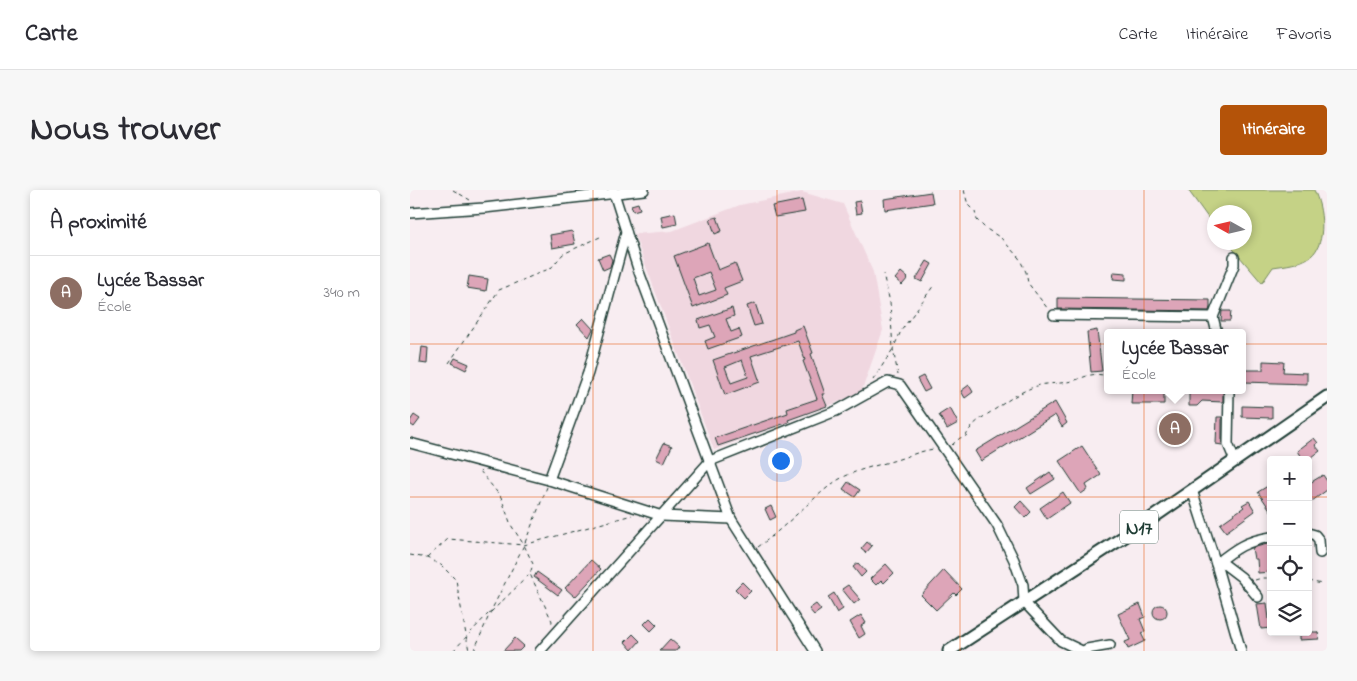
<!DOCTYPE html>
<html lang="fr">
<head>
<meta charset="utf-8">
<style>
	:root { --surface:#fff; --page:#f7f7f7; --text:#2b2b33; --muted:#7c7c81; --line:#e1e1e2; --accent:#b45309 }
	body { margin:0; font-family:"Indie Flower",sans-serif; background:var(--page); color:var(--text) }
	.controls { position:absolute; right:15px; bottom:15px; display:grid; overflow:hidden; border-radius:5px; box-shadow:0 2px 8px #0003 }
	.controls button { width:45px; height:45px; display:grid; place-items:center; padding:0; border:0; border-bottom:1px solid var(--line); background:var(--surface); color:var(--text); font:25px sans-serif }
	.compass { position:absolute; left:797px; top:15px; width:45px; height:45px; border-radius:50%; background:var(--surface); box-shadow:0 2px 8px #0003; rotate:278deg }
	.you { position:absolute; left:370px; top:270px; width:18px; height:18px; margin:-12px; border:4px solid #fff; border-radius:50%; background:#1a73e8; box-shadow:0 0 0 8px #1a73e833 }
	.badge { display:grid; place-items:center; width:32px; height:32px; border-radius:50%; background:var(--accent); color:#fff; font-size:16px; font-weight:700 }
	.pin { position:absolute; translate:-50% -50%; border:2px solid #fff; box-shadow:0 1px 5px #0006 }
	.popup { position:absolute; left:694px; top:139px; width:142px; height:65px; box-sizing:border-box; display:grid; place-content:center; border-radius:5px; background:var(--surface); filter:drop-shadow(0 1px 4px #0005); font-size:16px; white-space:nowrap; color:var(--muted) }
	.popup b { font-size:19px; color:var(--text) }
	.popup::after { content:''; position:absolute; left:50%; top:100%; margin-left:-10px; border:10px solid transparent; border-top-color:var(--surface) }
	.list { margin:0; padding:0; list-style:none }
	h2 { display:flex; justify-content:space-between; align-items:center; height:65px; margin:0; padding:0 20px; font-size:21px }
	h2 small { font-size:16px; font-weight:400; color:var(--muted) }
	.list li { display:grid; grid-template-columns:32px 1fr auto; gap:15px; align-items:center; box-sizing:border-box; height:75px; padding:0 20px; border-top:1px solid var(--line) }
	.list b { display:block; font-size:19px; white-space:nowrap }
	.list p { margin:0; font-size:16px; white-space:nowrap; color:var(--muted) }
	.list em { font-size:16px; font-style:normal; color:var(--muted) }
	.icon { flex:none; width:28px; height:28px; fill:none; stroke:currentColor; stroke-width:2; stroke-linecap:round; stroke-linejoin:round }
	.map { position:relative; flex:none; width:917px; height:461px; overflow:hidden; border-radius:5px }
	header { display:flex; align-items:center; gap:30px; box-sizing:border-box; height:70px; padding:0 25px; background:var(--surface); border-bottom:1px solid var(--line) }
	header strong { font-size:24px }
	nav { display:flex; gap:28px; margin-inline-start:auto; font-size:18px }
	.intro { display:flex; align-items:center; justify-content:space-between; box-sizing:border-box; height:120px; padding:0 30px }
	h1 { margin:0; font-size:35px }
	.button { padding:12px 22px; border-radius:5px; background:var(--accent); color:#fff; font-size:18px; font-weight:700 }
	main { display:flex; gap:30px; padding:0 30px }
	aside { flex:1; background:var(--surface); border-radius:5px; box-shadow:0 2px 8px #0003 }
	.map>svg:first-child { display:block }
	.built { fill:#f0d7e0 }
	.green { fill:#c5d286; stroke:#72885d }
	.building { fill:#dda5b8; stroke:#1f3d34; fill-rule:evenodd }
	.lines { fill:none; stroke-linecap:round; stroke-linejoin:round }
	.minor-casing { stroke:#1f3d34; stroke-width:12 }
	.major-casing { stroke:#1f3d34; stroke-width:15 }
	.path { stroke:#1f3d34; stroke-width:1; stroke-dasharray:4 4; stroke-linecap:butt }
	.minor { stroke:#fff; stroke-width:9 }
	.major { stroke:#fff; stroke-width:11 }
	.grid { fill:none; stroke:#e8590c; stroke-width:1; stroke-opacity:0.55 }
	.labels { text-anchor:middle; stroke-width:4; stroke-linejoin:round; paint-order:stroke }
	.shield { fill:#fff; stroke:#627771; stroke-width:1 }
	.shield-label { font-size:19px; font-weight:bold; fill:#1f3d34 }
</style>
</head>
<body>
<header>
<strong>Carte</strong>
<nav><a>Carte</a><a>Itinéraire</a><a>Favoris</a></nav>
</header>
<div class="intro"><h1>Nous trouver</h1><a class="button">Itinéraire</a></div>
<main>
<aside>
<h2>À proximité<small></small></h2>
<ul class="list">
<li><span class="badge" style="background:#8d6e63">A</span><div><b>Lycée Bassar</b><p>École</p></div><em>340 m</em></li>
</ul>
</aside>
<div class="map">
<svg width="917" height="461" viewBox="0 0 917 461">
	<rect width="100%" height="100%" fill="#f8edf1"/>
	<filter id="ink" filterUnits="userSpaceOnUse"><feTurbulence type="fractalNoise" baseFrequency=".02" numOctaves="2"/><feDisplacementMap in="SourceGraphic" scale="10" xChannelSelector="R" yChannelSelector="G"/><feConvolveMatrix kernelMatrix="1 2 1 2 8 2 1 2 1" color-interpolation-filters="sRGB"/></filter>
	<g filter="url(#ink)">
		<polygon class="built" points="392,2 433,14 463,82 473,140 451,203 304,260 224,44 262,41 330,15"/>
		<path class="green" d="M 778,0 L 904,0 C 913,18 917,53 901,66 C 890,74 876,75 863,77 L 852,93 L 818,53 L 834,52 L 834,22 L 804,22 L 804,36 Z"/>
		<g class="building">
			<polygon points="521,2 523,13 475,20 474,9"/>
			<polygon points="392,10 395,22 365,27 362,16"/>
			<polygon points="450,11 452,23 446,24 444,12"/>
			<polygon points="228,13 230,19 223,21 221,15"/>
			<polygon points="265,23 267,34 253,37 251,26"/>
			<polygon points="307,27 312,41 305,44 300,29"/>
			<polygon points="162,41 165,54 142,58 140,45"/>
			<path d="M 298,53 L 308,80 L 325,73 L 332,91 L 314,98 L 317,105 L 283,118 L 264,66 ZM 299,82 L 306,100 L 289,106 L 283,88 Z"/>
			<polygon points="199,64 202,70 200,77 193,80 188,68"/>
			<polygon points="517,71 522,74 512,92 506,89"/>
			<polygon points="491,82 498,88 492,95 485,89"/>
			<polygon points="704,82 716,83 716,90 703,89"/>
			<polygon points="59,86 78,89 76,101 57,98"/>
			<polygon points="648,108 800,110 800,117 799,121 648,119"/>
			<polygon points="345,113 352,134 344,136 337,116"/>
			<polygon points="322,118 324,126 316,129 321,142 329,139 332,147 298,159 295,151 305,147 300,135 290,138 288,130"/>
			<polygon points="812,121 821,121 820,131 811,131"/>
			<polygon points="173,128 183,139 179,147 167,134"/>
			<path d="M 393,136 L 403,163 L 401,164 L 415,204 L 412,204 L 417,216 L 378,230 L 379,232 L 308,256 L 305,248 L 378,223 L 377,219 L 407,209 L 393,171 L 395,170 L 388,151 L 341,166 L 350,192 L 315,205 L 303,170 L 384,142 L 384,140 ZM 332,170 L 338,187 L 321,193 L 315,177 Z"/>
			<polygon points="687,140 692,181 681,182 677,142"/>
			<polygon points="12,157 18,158 17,174 10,173"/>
			<polygon points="45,168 59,174 56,180 42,173"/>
			<polygon points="853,171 874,172 873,182 897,183 897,194 834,192 834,180 853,180"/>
			<polygon points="513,186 520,199 514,202 507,189"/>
			<polygon points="559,195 563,202 555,208 551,201"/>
			<polygon points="722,200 754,201 754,214 721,214"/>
			<polygon points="779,200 813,200 813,212 792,211 787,216 779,216"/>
			<polygon points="645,212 657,233 652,237 645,225 571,271 565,261"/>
			<polygon points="832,216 862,217 862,228 832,227"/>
			<polygon points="540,218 548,233 537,239 529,225"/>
			<polygon points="4,225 10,229 4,237 0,234 0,231"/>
			<polygon points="807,227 812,227 812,255 806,254"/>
			<polygon points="904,248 908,253 905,255 910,261 898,270 893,270 887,261"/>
			<polygon points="254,253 262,256 254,273 246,269"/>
			<polygon points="672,256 691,285 676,295 678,299 671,304 649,271"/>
			<polygon points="640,282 645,289 621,304 617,298"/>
			<polygon points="913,285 917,291 917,300 898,314 898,294"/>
			<polygon points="438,292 450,300 445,307 433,299"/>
			<polygon points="861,294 861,321 848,302"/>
			<polygon points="653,302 660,313 637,329 630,318"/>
			<polygon points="611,311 621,322 615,328 605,317"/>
			<polygon points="839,311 845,321 816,342 810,334 834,317 832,315"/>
			<polygon points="361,316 366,327 360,330 355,319"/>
			<polygon points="457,352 462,356 456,363 451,359"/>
			<polygon points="861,353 861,382 848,383 847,369 844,369 842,358"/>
			<polygon points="181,370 191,379 165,407 155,398"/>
			<polygon points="448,373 456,382 451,387 443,377"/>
			<polygon points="476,374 484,383 474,393 471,390 466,395 460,389"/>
			<polygon points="534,380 552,399 546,405 544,403 526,420 511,405"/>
			<polygon points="127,382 152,400 148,405 124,387"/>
			<polygon points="332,392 341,401 334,408 325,399"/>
			<polygon points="438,395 450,409 444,414 432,399"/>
			<polygon points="424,403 433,419 427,423 418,407"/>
			<polygon points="857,413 859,429 861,429 861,438 851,439 847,414"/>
			<polygon points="406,414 411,420 404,425 399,419"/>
			<polygon points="730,414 735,427 730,429 735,441 731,443 735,451 718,459 715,452 720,450 708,424"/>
			<circle cx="750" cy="422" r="7"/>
			<polygon points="451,425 456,433 451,436 455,444 449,448 440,432"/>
			<polygon points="240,428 247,435 241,441 234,434"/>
			<polygon points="889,442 908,442 909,449 889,450"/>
			<polygon points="223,444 230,451 222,460 215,452"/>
			<polygon points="105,448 114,456 109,461 93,461"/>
			<polygon points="260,449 269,457 266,461 249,461"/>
		</g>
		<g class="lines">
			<g class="minor-casing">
				<g id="minor">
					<polyline points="203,0 229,82 321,329 405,461"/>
					<polyline points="0,23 74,18 234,0"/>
					<polyline points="644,125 803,127"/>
					<polyline points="807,143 803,127 824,75 824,67"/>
					<polyline points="819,200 818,254 825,271"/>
					<polyline points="0,253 139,290 252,326 321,329"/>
					<polyline points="139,290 178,183 216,42"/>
					<polyline points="782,300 806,374 831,461"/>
					<polyline points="898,343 905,345 909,350 910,363"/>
					<polyline points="810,371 831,387 848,407"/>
					<path d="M 806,374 C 826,358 836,351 861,347"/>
					<polyline points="130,461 300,271 426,221 478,192 490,195 587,335 604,370 613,395 614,412 651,451 672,461"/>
					<polyline points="674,461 677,459 700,455"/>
				</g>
			</g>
			<g class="major-casing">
				<polyline id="major" points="539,461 726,339 917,207"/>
			</g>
			<g class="path">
				<polyline points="43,0 60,10"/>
				<polyline points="554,0 558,15 565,22 567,30 575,38 591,48 609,68 616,82 618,93 638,119"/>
				<polyline points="39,173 89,100 141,78 153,64 190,47"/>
				<polyline points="488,185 483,159 491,141 524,95"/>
				<polyline points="463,190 483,159 480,112 473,84"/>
				<path d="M 542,255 L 550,248 L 556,246 C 563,231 574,227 587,218 C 601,208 613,200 630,195 C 639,193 648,194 657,192 C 675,189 678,181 698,186"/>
				<polyline points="70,281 91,307 101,335 114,355 123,374 120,384 142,431 141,436"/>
				<path d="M 348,357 C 374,338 396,314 422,294 C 439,281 466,276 486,270 C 499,266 510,261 524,259"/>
				<polyline points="0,365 17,368 31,375 46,390 59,461"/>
				<polyline points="17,368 38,349 114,355 222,325"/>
				<polyline points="845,390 852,388 861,388"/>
				<polyline points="898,391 912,394"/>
				<polyline points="81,422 120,384"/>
				<polyline points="43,461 78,424"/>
				<polyline points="64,461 80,423 114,355 137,297"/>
			</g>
			<use href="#minor" class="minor"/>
			<use href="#major" class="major"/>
		</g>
	</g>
	<path class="grid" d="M 183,0 L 183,461M 367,0 L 367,461M 550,0 L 550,461M 734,0 L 734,461M 0,154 L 917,154M 0,307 L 861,307M 898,307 L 917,307"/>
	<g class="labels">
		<rect class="shield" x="710" y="320.5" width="38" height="33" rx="4"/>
		<g class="shield-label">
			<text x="729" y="344">N17</text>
		</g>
	</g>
</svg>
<div class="controls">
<button>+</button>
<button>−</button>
<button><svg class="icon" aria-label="locate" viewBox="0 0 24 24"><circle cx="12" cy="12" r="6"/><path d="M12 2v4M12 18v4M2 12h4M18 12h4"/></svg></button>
<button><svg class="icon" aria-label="layers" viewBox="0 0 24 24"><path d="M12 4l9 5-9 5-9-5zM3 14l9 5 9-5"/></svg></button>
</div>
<svg class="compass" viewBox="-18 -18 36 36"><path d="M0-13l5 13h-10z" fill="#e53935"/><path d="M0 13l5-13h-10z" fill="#7c7c81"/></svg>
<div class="you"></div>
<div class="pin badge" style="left:765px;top:239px;background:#8d6e63">A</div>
<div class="popup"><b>Lycée Bassar</b>École</div>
</div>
</main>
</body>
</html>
